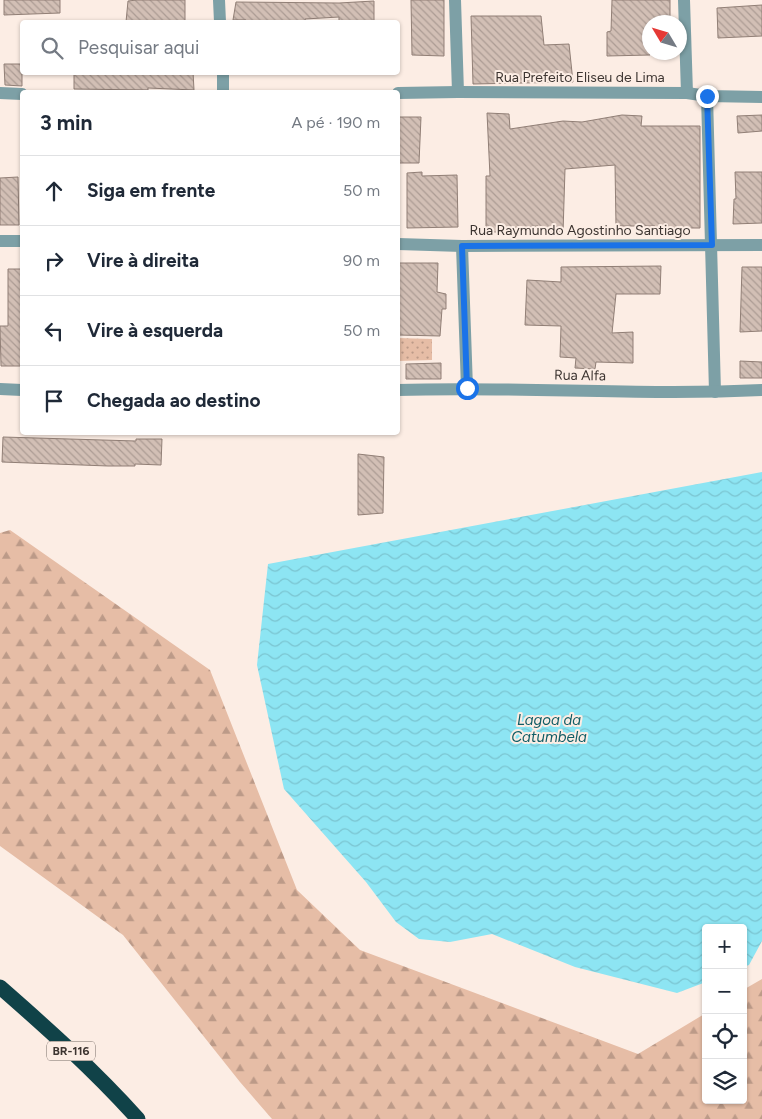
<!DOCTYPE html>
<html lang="pt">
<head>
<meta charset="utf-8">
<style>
	:root { --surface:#fff; --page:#f6f6f7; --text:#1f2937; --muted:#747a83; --line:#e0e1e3 }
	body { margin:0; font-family:Figtree,sans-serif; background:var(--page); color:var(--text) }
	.controls { position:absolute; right:15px; bottom:15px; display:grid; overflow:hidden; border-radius:5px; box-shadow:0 1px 4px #0004 }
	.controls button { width:45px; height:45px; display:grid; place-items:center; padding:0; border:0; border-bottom:1px solid var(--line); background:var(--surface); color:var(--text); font:25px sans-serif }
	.compass { position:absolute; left:642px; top:15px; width:45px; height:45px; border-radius:50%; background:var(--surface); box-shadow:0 1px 4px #0004; rotate:308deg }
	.stop { position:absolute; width:15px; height:15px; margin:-11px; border:4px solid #1a73e8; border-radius:50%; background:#fff }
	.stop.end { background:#1a73e8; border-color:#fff; box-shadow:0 1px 5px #0008 }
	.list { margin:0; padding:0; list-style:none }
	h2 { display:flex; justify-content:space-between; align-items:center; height:65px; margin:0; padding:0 20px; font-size:21px }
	h2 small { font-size:16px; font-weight:400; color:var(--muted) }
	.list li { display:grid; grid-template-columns:32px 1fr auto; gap:15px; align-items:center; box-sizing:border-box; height:70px; padding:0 20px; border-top:1px solid var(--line) }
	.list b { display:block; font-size:19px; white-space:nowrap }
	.list em { font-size:16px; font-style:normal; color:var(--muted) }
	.icon { flex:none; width:28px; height:28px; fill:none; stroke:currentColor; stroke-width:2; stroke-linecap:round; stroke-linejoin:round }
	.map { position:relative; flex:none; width:762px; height:1119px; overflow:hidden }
	.search { position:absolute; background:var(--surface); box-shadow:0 1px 4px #0004; left:20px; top:20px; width:380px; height:55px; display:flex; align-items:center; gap:12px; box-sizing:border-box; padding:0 18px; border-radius:5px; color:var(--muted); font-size:19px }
	.panel { position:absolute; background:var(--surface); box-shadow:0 1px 4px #0004; left:20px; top:90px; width:380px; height:345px; border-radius:5px }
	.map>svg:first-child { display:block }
	.grass { fill:url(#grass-dots) }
	.forest { fill:url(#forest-firs) }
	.water { fill:url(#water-waves) }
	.building { fill:url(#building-back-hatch); stroke:#917f76 }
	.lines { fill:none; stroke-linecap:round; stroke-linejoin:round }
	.minor { stroke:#7da0a6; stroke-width:12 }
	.highway { stroke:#104248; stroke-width:15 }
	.route { stroke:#1a73e8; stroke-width:6 }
	.labels { text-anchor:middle; stroke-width:4; stroke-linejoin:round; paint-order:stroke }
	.shield { fill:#fcede4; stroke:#766c67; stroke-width:1 }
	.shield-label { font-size:12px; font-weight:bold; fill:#3d3531 }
	.street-label { font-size:14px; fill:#3d3531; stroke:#fcede4 }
	.water-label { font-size:15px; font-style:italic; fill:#0f5c65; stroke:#fcede4 }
</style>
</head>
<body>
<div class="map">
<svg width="762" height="1119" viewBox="0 0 762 1119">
	<defs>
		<pattern id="grass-dots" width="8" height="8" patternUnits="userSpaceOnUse" patternTransform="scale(1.25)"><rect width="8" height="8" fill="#e6bda6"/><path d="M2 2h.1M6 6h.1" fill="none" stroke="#bc9a88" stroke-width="1.8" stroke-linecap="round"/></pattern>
		<pattern id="forest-firs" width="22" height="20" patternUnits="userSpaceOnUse" patternTransform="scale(1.25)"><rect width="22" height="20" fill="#e6bda6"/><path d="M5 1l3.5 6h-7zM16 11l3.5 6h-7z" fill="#bc9a88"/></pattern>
		<pattern id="water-waves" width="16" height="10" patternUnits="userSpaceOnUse" patternTransform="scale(1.25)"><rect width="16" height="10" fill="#8de5f3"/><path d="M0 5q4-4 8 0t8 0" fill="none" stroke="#7bc5d1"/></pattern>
		<pattern id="building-back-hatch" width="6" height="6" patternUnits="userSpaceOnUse" patternTransform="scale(1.25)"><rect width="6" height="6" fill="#d2bfb5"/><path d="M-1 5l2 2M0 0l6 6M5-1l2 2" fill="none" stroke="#ac9c94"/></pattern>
	</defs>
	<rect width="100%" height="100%" fill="#fcede4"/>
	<polygon class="grass" points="398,338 432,339 432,360 398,361"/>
	<polygon class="forest" points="10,530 210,670 297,890 360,950 638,1054 706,1013 706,1100 743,1100 743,990 762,979 762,1119 272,1119 240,1082 123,935 0,846 0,533"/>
	<polygon class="water" points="762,472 762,941 749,965 743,967 743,928 706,928 706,982 677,993 575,967 492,934 450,942 419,939 396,922 366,882 284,789 257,665 268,564"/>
	<g class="building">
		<polygon points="4,0 60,0 60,13 4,15"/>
		<polygon points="137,0 185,0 185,22 126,22 128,1"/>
		<polygon points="411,0 444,0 444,56 412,55"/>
		<polygon points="612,0 670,0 670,22 650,22 650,55 607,56 607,32 611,31"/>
		<polygon points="374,1 374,22 339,22 339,17 305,19 306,22 246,22 246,20 233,20 236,2 339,3"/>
		<polygon points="762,5 762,36 718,38 717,8"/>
		<polygon points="471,16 541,16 544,45 569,44 573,82 473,84"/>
		<polygon points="4,64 22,64 22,86 5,85"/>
		<polygon points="74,72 193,72 194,90 148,88 148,90 74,89"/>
		<polygon points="487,113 509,114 510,129 563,121 582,122 622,115 642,116 641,126 700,126 700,228 655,228 655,226 616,226 615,165 565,169 563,233 538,232 538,226 505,228 505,232 486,232 486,176 490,176"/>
		<polygon points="762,115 762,131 738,133 737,116"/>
		<polygon points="398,117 421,117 419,163 398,163"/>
		<polygon points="422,172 422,176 457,175 458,227 407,228 407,173"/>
		<polygon points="735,172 762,172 762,223 733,224 734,199 736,199"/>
		<polygon points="18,177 19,225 0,225 0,178"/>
		<polygon points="398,263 438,263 437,292 446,294 446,309 442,309 440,336 398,335"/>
		<polygon points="661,266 660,294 616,294 612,333 633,332 633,363 596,362 595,369 575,368 576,358 560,357 561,326 525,325 527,280 561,282 561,267"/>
		<polygon points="742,267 762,267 762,331 740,332"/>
		<polygon points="8,269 22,269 22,366 1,366 0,326 8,326"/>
		<polygon points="740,361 762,362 762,378 740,378"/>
		<polygon points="441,363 441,379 406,379 406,364"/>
		<polygon points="3,437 136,441 136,439 162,439 161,465 135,464 135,466 108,466 2,462"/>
		<polygon points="358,454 384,457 383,513 358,515"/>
	</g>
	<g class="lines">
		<g class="minor">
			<polyline points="219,0 220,22"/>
			<polyline points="455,0 458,92"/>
			<polyline points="684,0 687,93"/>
			<polyline points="223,72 223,92"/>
			<polyline points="0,93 22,94"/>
			<polyline points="398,93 458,92 687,93 707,96 762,97"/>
			<polyline points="707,96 715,392"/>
			<polyline points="0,241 22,241"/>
			<polyline points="398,244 462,246 762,245"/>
			<polyline points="462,246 467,388"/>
			<polyline points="0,389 22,390"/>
			<path d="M 398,390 C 519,386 641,396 762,390"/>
		</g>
		<path class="highway" d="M 0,987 C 48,1029 95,1071 138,1119"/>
	</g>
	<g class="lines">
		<polyline class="route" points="467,388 462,246 712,245 707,96"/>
	</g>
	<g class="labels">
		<rect class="shield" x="47" y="1041.5" width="48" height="19" rx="4"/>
		<g class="shield-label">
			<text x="71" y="1055">BR-116</text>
		</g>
		<g class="street-label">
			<text x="580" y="82">Rua Prefeito Eliseu de Lima</text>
			<text x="580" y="235">Rua Raymundo Agostinho Santiago</text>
			<text transform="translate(580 375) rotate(1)" y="5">Rua Alfa</text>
		</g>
		<g class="water-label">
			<text x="549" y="725">Lagoa da<tspan x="549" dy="17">Catumbela</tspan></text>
		</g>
	</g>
</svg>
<div class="controls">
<button>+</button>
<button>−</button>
<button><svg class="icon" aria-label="locate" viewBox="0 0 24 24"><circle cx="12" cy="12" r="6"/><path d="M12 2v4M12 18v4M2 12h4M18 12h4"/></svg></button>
<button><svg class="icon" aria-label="layers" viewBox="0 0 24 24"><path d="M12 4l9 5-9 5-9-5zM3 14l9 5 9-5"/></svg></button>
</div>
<svg class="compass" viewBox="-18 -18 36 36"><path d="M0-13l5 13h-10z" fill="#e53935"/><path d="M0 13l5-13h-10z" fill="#747a83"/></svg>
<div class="stop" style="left:467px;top:388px"></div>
<div class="stop end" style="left:707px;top:96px"></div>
<div class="search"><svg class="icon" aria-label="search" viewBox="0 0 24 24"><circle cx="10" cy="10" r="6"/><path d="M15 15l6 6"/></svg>Pesquisar aqui</div>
<section class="panel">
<h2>3 min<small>A pé · 190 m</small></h2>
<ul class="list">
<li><svg class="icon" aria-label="ahead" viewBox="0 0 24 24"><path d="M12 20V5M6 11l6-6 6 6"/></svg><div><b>Siga em frente</b></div><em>50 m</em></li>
<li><svg class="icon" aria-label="right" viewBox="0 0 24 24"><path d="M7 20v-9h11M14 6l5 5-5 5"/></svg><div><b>Vire à direita</b></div><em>90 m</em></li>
<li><svg class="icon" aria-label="left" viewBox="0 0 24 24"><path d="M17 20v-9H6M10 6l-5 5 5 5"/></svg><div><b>Vire à esquerda</b></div><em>50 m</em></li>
<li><svg class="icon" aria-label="arrive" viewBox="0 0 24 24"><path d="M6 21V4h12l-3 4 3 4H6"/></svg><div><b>Chegada ao destino</b></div></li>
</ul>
</section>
</div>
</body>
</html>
